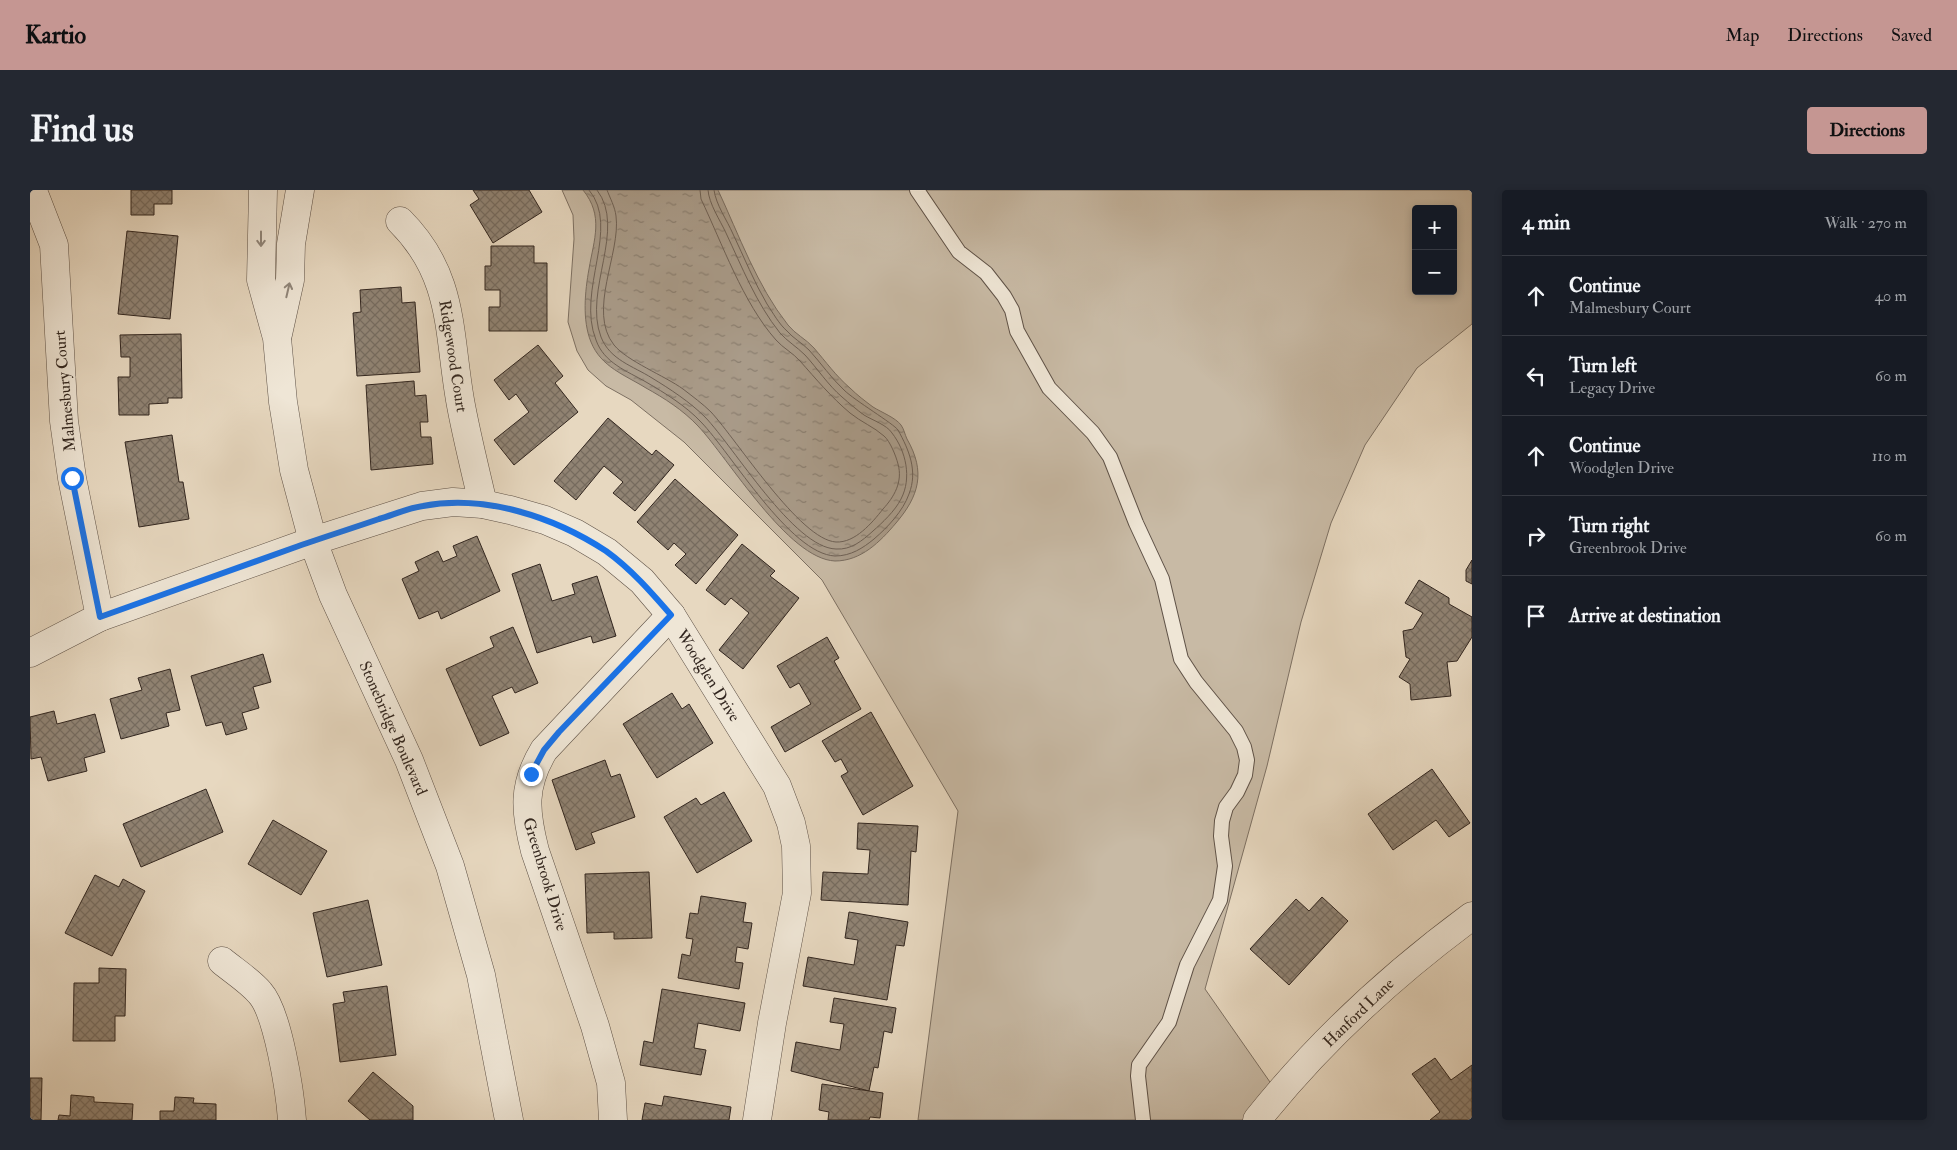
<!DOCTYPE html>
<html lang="en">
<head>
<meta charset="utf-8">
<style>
	:root { --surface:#171b24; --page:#242831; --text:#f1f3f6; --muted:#9ea1a6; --line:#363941; --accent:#c59692 }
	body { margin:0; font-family:"IM FELL Double Pica",serif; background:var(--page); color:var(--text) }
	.controls { position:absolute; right:15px; top:15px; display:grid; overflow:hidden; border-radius:5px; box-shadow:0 2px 8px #0003 }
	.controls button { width:45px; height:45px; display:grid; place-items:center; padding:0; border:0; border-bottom:1px solid var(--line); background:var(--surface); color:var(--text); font:25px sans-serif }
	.stop { position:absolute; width:15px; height:15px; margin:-11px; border:4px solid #1a73e8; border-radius:50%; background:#fff }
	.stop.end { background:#1a73e8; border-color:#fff; box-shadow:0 1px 5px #0008 }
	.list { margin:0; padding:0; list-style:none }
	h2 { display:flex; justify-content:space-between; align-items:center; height:65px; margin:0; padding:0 20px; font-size:21px }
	h2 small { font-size:16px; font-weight:400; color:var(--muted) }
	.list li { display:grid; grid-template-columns:32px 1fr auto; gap:15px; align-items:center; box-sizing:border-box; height:80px; padding:0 20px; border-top:1px solid var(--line) }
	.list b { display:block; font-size:19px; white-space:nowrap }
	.list p { margin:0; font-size:16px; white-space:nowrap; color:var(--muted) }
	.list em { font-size:16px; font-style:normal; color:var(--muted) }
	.icon { flex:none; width:28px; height:28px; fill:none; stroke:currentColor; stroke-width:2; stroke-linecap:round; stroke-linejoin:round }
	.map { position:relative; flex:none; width:1442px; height:930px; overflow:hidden; border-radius:5px }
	header { display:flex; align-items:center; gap:30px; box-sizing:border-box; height:70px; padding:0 25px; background:var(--accent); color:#111 }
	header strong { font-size:24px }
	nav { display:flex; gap:28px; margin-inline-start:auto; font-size:18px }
	.intro { display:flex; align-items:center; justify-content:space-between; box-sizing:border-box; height:120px; padding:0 30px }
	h1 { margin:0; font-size:35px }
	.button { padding:12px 22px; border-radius:5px; background:var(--accent); color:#111; font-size:18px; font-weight:700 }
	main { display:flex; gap:30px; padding:0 30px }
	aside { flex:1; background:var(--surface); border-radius:5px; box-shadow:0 2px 8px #0003 }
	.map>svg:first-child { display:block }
	.grass { fill:#c8baa5; stroke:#7d7062; fill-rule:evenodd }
	.water { fill:url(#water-ripples); stroke:#796c5f }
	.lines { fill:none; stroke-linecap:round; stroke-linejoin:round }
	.shore { stroke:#6e6054; stroke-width:1 }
	.building { fill:url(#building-cross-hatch); stroke:#32261f }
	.lane-casing { stroke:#5f5247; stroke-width:16 }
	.street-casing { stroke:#5f5247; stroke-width:29 }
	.lane { stroke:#efe6d6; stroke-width:14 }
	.street { stroke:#efe6d6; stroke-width:28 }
	.oneway { stroke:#90867a }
	.route { stroke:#1a73e8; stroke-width:6 }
	.labels { text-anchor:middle; stroke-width:4; stroke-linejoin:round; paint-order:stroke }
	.street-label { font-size:16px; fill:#32261f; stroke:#efe6d6 }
</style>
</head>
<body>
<header>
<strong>Kartio</strong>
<nav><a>Map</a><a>Directions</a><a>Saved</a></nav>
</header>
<div class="intro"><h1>Find us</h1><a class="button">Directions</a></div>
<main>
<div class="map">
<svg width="1442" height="930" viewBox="0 0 1442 930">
	<defs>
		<pattern id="water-ripples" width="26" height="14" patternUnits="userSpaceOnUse" patternTransform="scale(1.25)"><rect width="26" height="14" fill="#a99b89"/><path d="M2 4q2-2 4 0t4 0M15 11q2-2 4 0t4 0" fill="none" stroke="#8a7e6f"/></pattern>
		<pattern id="building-cross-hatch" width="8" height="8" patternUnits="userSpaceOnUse" patternTransform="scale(1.25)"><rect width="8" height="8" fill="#908373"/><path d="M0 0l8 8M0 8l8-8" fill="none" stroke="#766b5e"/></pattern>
	</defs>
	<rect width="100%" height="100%" fill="#e7d8c0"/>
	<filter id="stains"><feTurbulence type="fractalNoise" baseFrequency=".004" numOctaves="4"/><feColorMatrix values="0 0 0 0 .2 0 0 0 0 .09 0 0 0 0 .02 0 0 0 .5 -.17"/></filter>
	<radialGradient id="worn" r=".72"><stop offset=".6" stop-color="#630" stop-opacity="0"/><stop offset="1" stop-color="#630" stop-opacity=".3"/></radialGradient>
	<path class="grass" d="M 532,0 L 1442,0 L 1442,134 L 1387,178 L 1335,255 L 1301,333 L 1271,432 L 1237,576 L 1175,799 L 1256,915 L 1244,930 L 888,930 L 928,621 L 792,390 L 654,252 L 601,210 L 576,196 L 558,180 L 547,161 L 538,132 L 544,49 L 543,25 ZM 1386,19 L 1423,19 L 1423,101 L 1386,101 Z"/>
	<path class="water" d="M 553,0 L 688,0 C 709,45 727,96 758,135 C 765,144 776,149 784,158 C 796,172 806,186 820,198 C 827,205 835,211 843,217 C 851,222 866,228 871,235 C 874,239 875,245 877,249 C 896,282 889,306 866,333 C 850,352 831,371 805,371 C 758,369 699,269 668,236 C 653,220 634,208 616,198 C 595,185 571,177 561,152 C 552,130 555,101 559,79 C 564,49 574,26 553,0 Z"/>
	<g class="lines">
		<g class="shore">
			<path d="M 559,0 C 591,38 546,100 566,150 C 574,173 597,181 616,192 C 635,203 656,216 671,232 C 701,263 760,364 805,366 C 821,366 833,358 844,349 C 858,337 873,321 879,304 C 888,281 879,260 868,240 C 864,234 824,210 814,200 C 801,188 791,173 779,160 C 772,153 763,148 757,141 C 749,134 743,123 737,114 C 724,92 714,67 703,44 C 697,30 686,15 684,0"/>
			<path d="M 567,0 C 597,39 553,100 571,147 C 580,170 603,176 622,188 C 640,199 660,212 675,227 C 704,257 764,358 806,359 C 821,360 832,351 843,341 C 852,333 865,321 871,309 C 882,288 876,261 862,243 C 857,235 842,230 834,225 C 827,220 819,213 812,207 C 798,195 787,178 775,165 C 767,157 757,151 750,143 C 726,113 712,77 696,43 C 690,30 679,14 678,0"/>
			<path d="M 577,0 C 580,8 585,17 586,26 C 591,63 557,121 584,155 C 597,171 635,186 653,199 C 662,206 673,214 681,222 C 707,250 770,350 806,352 C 825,353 842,333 853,319 C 864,307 873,292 868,274 C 866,266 860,251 854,246 C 844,237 831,232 820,223 C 801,207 786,189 770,171 C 763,163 753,158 746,150 C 713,113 692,53 671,9 L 670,0"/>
		</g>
	</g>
	<g class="building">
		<polygon points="101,0 142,0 142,14 124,14 124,25 101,25"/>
		<polygon points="443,0 499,0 512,22 463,53 440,15 449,9"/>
		<polygon points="97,41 148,46 140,129 88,124"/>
		<polygon points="461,56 504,56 504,73 517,73 517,141 459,141 459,117 470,117 470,100 455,100 455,76 461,76"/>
		<polygon points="371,97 372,113 385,112 390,182 327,186 323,123 331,122 330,100"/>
		<polygon points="151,144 152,208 138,208 138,213 119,214 119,225 89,225 88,187 100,187 100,167 91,167 90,145"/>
		<polygon points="508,155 533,186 525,193 548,222 484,275 464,250 499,222 486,204 479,210 464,190"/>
		<polygon points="384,191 385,206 396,205 398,232 390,232 391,247 401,247 403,274 341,280 336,195"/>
		<polygon points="578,228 622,265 626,260 644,275 605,321 583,303 593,292 574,276 546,310 524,291"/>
		<polygon points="142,245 149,292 153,292 159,329 109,337 95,252"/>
		<polygon points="645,289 708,345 666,394 645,375 656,364 644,353 638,360 607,332"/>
		<polygon points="447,346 470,401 411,429 408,421 389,429 372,389 389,381 385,372 408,361 413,372 427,366 423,356"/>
		<polygon points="712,354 745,381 740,386 769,408 713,479 689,460 719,423 701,408 695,415 676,400"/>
		<polygon points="1442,370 1442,394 1436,391 1436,380"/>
		<polygon points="510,374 522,411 545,404 542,394 567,386 586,446 563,453 561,446 507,463 482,384"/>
		<polygon points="1389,390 1419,408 1419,414 1442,427 1442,447 1427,471 1417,472 1421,506 1381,510 1380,494 1369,487 1380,469 1376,467 1373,441 1383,439 1393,423 1375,413"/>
		<polygon points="483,437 508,493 485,503 482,497 462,506 479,543 450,556 416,479 464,457 460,447"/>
		<polygon points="797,447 809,468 804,471 831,519 755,562 741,537 781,514 769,493 760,498 747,476"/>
		<polygon points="233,464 241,492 223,497 229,518 212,523 217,539 196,545 192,532 176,536 161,486"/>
		<polygon points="140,479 150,520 136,523 139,536 91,549 80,509 112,500 108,488"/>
		<polygon points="642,503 652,519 659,514 683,553 627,588 593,534"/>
		<polygon points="24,521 27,534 65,524 75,562 54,568 57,581 18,591 11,567 1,569 0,527"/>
		<polygon points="841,522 883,596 833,625 811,586 818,582 811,569 805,572 792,551"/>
		<polygon points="575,570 581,587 590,584 605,627 561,643 565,653 546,660 522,590"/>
		<polygon points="1402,579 1440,633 1419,647 1406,630 1363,660 1338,624"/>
		<polygon points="176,599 193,642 111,677 93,634"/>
		<polygon points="694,602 722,651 667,683 634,627 666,608 671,615"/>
		<polygon points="243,630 297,661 271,705 218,674"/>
		<polygon points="828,633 888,636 886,662 881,661 878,715 791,710 793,682 838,684 840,660 827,659"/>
		<polygon points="619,682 622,748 584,749 584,742 557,743 555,684"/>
		<polygon points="65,685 89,697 93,689 115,701 82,766 35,743"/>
		<polygon points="671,706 716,713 713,732 722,733 718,759 707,757 705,772 713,773 709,799 648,788 652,764 660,766 663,749 656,748 660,723 668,724"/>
		<polygon points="1292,707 1318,731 1259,795 1220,759 1266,709 1279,721"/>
		<polygon points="338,710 352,775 297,787 283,723"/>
		<polygon points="819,722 878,732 874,756 866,755 857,810 773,796 778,767 824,775 828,750 815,748"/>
		<polygon points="69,778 96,779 95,826 85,826 85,851 43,851 44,793 69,793"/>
		<polygon points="357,796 366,865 310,872 303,814 315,812 313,802"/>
		<polygon points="632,799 715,813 710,841 668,833 664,858 676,860 671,885 610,875 614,851 623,853"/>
		<polygon points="804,808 866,818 862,843 854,841 848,878 844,877 839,901 761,881 766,852 810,860 814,834 800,832"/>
		<polygon points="1405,868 1421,890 1442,875 1442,930 1400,930 1410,922 1382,884"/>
		<polygon points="343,882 383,916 383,930 340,930 318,911"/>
		<polygon points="0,888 12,888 11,930 0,930"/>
		<polygon points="792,894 853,903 850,928 840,927 839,930 798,930 799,922 789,920"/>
		<polygon points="41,905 64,907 64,912 103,914 102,930 28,930 29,925 40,926"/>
		<polygon points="634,906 701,917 699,930 612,930 615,913 632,916"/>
		<polygon points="145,907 164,908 163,913 186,914 186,930 130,930 130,921 144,921"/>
	</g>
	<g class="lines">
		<g class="lane-casing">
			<polyline id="lane" points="887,0 929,62 956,83 974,106 982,120 987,141 1019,198 1063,243 1080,267 1106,333 1132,389 1151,469 1166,492 1206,541 1214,557 1217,570 1215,585 1207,602 1196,617 1192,631 1191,646 1195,676 1190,710 1157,775 1139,832 1109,875 1108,886 1113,930"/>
		</g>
		<g class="street-casing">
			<g id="street">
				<polyline points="233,0 231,90 247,148 253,212 264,280 283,351 303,405 379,570 420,676 451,785 479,930"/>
				<polyline points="5,6 24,55 34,231 42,288 70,427"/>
				<path d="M 370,31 C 424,85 418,140 430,210 C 436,244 445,279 453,314"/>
				<polyline points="248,144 260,90 261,54 270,0"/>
				<polyline points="0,463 70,427 283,351 392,316 423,312 453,314 480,320 515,330 545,343 577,362 612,391 641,425 747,596 761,633 766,656 767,703 742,833 727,930"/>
				<path d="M 192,771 C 204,781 220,791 230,803 C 248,823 260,902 262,930"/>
				<path d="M 583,930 L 581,893 L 565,836 L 505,661 C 495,622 492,596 514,560 L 641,425"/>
				<path d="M 1227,930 C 1289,852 1362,785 1442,726"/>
			</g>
		</g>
		<use href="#lane" class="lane"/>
		<use href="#street" class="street"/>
	</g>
	<defs><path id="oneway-shaft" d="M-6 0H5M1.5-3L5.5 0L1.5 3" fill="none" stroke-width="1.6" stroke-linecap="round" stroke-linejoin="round" transform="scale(1.25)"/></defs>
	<g class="oneway">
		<use href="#oneway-shaft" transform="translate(231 49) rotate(90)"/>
		<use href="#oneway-shaft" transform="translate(258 100) rotate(-77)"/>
	</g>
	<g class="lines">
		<path class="route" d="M 42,288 L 70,427 C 134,404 199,381 263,358 C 291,348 320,339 349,329 C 363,325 378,318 393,316 C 455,304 524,327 576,361 C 601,379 621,402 641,425 L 529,542 L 514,560 L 501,584"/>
	</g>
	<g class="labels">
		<g class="street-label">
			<text transform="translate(424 166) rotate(81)" y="6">Ridgewood Court</text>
			<text transform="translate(34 201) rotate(-95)" y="6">Malmesbury Court</text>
			<text transform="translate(679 485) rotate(58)" y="6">Woodglen Drive</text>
			<text transform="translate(364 538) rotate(66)" y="6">Stonebridge Boulevard</text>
			<text transform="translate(516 684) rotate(73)" y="6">Greenbrook Drive</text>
			<text transform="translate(1328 822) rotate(-44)" y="6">Hanford Lane</text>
		</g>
	</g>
	<rect width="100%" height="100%" filter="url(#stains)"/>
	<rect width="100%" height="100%" fill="url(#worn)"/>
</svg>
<div class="controls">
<button>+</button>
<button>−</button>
</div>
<div class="stop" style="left:42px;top:288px"></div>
<div class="stop end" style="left:501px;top:584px"></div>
</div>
<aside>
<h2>4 min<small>Walk · 270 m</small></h2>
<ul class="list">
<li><svg class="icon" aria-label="ahead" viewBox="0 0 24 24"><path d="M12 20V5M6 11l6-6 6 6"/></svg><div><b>Continue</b><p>Malmesbury Court</p></div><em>40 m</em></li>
<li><svg class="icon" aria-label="left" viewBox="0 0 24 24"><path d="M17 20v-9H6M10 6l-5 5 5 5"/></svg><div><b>Turn left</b><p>Legacy Drive</p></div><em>60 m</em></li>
<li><svg class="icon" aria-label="ahead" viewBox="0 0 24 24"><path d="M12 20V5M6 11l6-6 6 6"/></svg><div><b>Continue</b><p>Woodglen Drive</p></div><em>110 m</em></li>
<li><svg class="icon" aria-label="right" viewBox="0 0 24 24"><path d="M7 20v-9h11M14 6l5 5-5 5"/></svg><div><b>Turn right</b><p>Greenbrook Drive</p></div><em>60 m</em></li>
<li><svg class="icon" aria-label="arrive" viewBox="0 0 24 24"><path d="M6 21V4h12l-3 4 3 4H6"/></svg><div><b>Arrive at destination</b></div></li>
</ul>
</aside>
</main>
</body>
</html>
